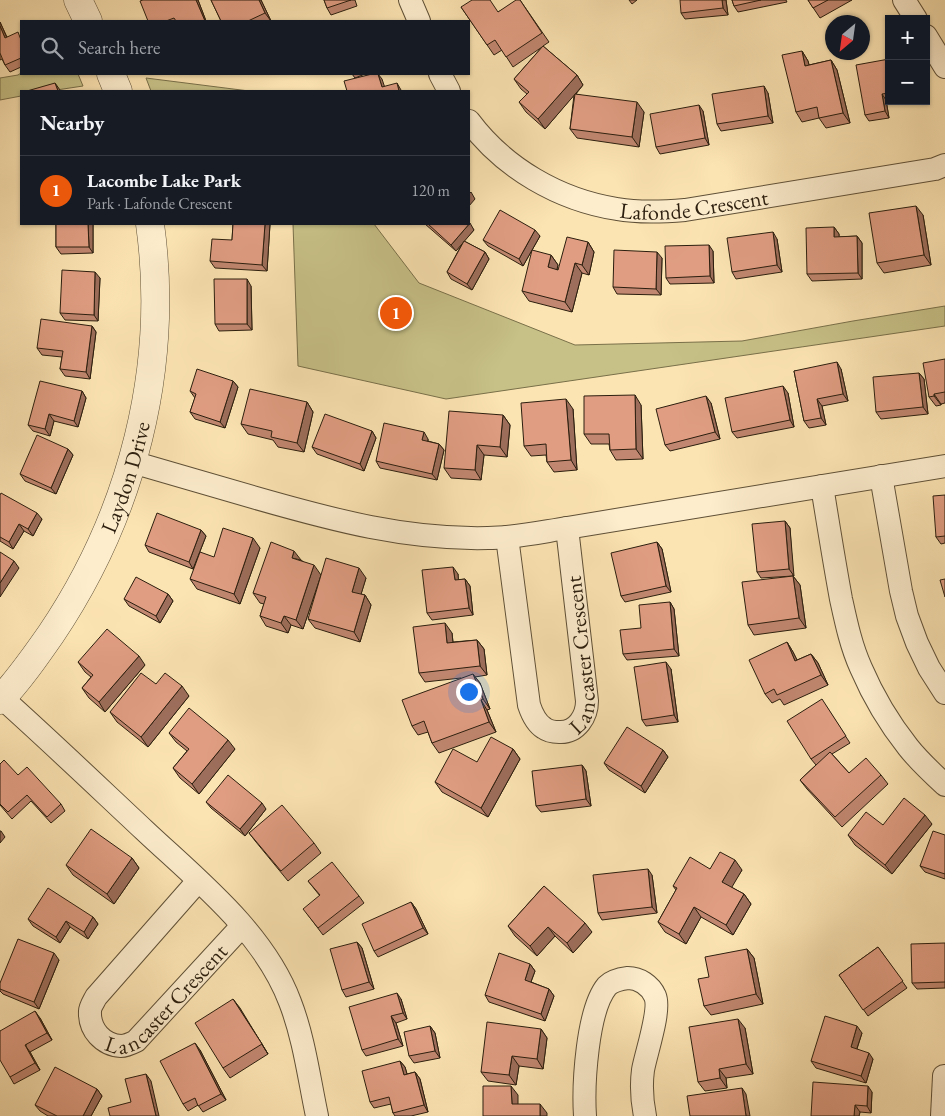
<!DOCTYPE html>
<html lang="en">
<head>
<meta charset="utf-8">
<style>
	:root { --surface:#171b24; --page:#20242c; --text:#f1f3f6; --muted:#9ea1a6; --line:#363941; --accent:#ea580c }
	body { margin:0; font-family:"EB Garamond",serif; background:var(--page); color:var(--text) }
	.controls { position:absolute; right:15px; top:15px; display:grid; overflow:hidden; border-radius:0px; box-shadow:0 1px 4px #0004 }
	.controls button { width:45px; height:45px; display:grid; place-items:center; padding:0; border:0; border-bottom:1px solid var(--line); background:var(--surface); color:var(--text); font:25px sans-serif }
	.compass { position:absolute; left:825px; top:15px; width:45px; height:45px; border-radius:50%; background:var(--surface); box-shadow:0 1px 4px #0004; rotate:209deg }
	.you { position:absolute; left:468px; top:691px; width:18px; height:18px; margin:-12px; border:4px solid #fff; border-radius:50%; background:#1a73e8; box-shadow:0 0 0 8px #1a73e833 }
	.badge { display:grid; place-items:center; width:32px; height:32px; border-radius:50%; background:var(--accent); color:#fff; font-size:16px; font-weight:700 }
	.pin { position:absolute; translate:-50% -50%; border:2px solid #fff; box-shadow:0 1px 5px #0006 }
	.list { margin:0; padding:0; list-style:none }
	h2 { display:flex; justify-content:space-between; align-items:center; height:65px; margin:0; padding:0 20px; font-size:21px }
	h2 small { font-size:16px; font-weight:400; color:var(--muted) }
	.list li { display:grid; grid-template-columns:32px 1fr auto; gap:15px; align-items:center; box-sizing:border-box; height:70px; padding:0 20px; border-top:1px solid var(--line) }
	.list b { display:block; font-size:19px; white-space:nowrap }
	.list p { margin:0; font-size:16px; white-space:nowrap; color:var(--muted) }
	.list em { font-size:16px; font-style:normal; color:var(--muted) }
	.icon { flex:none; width:28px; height:28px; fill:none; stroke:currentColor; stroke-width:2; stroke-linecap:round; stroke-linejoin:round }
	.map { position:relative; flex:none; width:945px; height:1116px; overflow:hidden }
	.search { position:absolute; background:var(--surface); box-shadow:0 1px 4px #0004; left:20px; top:20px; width:450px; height:55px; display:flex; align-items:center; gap:12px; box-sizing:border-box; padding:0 18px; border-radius:0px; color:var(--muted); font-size:19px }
	.panel { position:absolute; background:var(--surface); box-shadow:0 1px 4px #0004; left:20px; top:90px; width:450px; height:135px; border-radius:0px }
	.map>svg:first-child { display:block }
	.green { fill:#c7c187; stroke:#79704a }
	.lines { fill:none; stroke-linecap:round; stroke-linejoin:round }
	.minor-casing { stroke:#5f5037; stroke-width:24 }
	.tertiary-casing { stroke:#5f5037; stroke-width:29 }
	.minor { stroke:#fdedcd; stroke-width:22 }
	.tertiary { stroke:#fdedcd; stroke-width:28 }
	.wall { fill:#c18770; stroke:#2b1e0e }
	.shaded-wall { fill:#9d6e5b; stroke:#2b1e0e }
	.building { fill:#e09d82; stroke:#2b1e0e }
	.labels { text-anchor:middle; stroke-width:4.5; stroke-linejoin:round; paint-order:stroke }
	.street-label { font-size:22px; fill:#2b1e0e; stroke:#fdedcd }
</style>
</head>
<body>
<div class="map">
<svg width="945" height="1116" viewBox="0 0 945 1116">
	<rect width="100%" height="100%" fill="#fce4b2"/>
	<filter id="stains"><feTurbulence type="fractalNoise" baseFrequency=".004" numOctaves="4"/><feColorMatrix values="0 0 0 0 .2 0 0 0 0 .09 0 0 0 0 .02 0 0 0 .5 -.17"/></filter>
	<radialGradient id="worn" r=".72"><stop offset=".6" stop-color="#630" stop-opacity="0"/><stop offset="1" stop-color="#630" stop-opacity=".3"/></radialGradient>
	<g class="green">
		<polygon points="21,73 78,74 83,86 50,91 21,91 21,96 0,100 0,78 18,75"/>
		<polygon points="146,78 249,91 151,91"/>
		<polygon points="293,224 374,224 419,283 575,345 742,341 853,321 945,306 945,326 446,399 298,366"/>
	</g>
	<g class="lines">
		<g class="minor-casing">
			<g id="minor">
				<polyline points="410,0 419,21"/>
				<polyline points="904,0 916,19"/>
				<polyline points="926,36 945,67"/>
				<polyline points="440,74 449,91"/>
				<path id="s1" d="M 469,121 C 504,168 559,200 617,209 C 639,213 662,212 685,210 L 935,169 L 945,165"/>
				<path d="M 132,462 C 173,474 215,486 256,498 C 333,520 407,540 488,538 C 514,538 541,532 567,528 L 945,466"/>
				<polyline points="881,476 901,591 907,616 917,643 929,668 945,693"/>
				<path d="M 822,486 C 828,523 834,561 841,599 C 846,622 851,646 861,668 C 873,696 889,723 908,747 C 919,761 932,773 945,785"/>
				<path id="s2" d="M 507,537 L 529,705 C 532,714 536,723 544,728 C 548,731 554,732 559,732 C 577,733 587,716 587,701 L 567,528"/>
				<path d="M 2,698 C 50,741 97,786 144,830 C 196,879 264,932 290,1002 C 304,1038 309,1078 317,1116"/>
				<path id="s3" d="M 198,881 L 96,997 C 94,1001 90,1007 90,1011 C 89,1030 103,1045 121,1046 C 126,1046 132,1043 136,1041 L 242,926"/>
				<path d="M 585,1116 C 583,1085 587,1010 607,986 C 612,981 620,979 628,978 C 639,978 650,985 655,996 C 661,1010 646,1053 643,1070 C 641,1085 642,1101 645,1116"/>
				<polyline points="942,1116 944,1076"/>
			</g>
		</g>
		<g class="tertiary-casing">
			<g id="tertiary">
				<polyline points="78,0 88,21"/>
				<polyline points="111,74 118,91"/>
				<path id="s4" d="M 0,700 C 19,680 35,657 51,634 C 132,514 170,368 150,224"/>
			</g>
		</g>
		<use href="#minor" class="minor"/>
		<use href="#tertiary" class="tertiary"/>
	</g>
	<g class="wall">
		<polygon points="198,0 206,21 148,21"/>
		<polygon points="211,0 261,0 271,21 221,21"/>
		<polygon points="324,0 355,0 357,6 331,15 327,8"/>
		<polygon points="520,0 549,42 543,46 577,75 583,85 576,94 644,112 639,147 577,138 570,129 574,95 545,129 526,112 519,102 527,94 521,89 514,79 542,47 513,67 502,50 494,55 461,7 498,12"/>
		<polygon points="629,0 637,0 632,4"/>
		<polygon points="726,0 728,15 685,19 681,13"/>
		<polygon points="732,0 786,0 787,2 738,12 734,6"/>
		<polygon points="808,0 852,0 820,18"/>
		<polygon points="0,22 7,37 21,37 21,67 10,72 5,65 2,59 0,60"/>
		<polygon points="802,51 808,61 809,65 831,60 837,70 850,123 826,128 819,118 802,122 796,112"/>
		<polygon points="889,59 889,100 886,100 889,118 869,121 865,115"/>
		<polygon points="352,74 365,74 355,78"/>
		<polygon points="768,93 773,123 721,131 717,124"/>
		<polygon points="703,111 709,145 660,154 656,147"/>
		<polygon points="923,215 931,265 884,273 877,263"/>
		<polygon points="56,224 93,224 93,253 61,254 56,247"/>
		<polygon points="233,224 270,224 267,271 215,268 210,261 232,240"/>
		<polygon points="425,224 469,224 474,230 464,241 485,252 489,259 472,290 451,279 447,272 463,242 456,251"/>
		<polygon points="834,227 839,234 839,237 857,236 862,243 862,279 812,281 807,274"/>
		<polygon points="540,236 523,266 488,246 483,240"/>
		<polygon points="777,239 782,272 736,279 732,272"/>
		<polygon points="588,242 594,252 589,275 582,273 572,312 529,301 522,291 551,255 558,265 557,269 558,270"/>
		<polygon points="713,251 714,283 670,284 666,278"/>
		<polygon points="662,258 661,295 617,294 613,287"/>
		<polygon points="100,278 98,321 65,320 60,313"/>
		<polygon points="251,286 252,330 219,331 215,324"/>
		<polygon points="92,326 96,332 90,379 65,376 60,369 62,357 42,355 37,348"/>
		<polygon points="945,359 945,403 941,404 941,405 936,406 929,397"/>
		<polygon points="841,369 848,401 822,406 826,425 809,428 804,421 794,371"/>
		<polygon points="919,373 924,379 928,414 881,419 876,412"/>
		<polygon points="233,381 238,387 225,428 195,419 190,412 195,398 190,391"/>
		<polygon points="82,391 86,398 78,427 54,421 50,436 33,431 28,425"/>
		<polygon points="788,393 794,427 737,438 732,432"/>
		<polygon points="307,402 313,412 304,452 278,447 273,440 248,434 241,424"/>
		<polygon points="711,403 720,439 670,451 665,445"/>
		<polygon points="641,405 643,459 616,460 610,450 609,444 591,444 584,434"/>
		<polygon points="573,409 577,470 554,472 547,462 546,455 531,456 524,446"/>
		<polygon points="503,415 510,425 507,457 484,455 481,480 451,478 444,468"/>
		<polygon points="372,431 376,438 364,471 317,454 312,447"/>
		<polygon points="428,439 428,441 439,444 444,450 437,480 380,468 376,461"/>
		<polygon points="68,449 73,455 56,494 25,481 20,474"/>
		<polygon points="0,495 42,519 33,536 24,531 13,549 0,541"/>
		<polygon points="945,495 945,543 941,544 936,537"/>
		<polygon points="785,521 790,528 793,576 800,585 806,628 754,635 748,625 793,576 761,578 757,572"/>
		<polygon points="201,530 206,536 193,569 149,552 145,545"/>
		<polygon points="657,542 662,549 671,592 625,602 621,596"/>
		<polygon points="260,548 240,604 197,589 190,579 214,557"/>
		<polygon points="301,560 321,575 303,629 291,625 288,633 266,626 260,616 264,604 260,603 253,593"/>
		<polygon points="458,574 458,580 465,579 470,586 473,615 432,620 427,613"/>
		<polygon points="366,578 361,594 365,595 371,605 360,642 315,628 308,619"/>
		<polygon points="168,594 173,601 160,623 129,606 124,599"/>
		<polygon points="670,602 674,609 679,656 627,660 623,654 641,628"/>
		<polygon points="452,633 453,642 477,640 484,649 487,675 475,677 480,683 490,709 487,710 496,732 439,753 432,743 428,732 418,735 412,726 461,678 425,682 419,673"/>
		<polygon points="787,642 793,652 797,660 811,654 818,663 828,685 784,705 780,699 772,703 765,694"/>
		<polygon points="78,662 145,665 105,712 89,698 82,688 91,677 85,672"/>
		<polygon points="671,669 678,722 646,726 642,720"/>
		<polygon points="156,684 189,696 148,747 117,722 110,712"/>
		<polygon points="826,706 850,743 832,754 849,773 881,775 888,784 842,827 807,789 800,780 816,765 811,759"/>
		<polygon points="169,733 235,749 199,794 180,778 173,768 187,751 176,742"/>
		<polygon points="513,749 520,759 488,817 442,792 435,782 477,762"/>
		<polygon points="663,750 668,757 645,793 609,770 604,763"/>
		<polygon points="0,764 61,804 65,811 51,823 31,801 12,819 0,805"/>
		<polygon points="582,765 586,771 591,806 541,812 536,806"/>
		<polygon points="206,802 266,809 245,836 211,808"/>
		<polygon points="932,824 892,874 855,845 848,835 883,825"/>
		<polygon points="249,833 314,843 321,853 288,881 256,842"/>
		<polygon points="945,835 945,879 925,872 920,866"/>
		<polygon points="132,858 139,868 114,904 73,875 66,865"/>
		<polygon points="710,869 742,870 731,887 744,894 751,904 733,935 701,917 686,944 665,932 658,922 676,890 673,886"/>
		<polygon points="652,875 657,913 602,920 598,913"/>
		<polygon points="308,881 359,896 364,903 323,935 308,915 320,896"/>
		<polygon points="544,886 592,932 573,953 555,936 537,956 515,936 508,926"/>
		<polygon points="411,902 416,909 428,934 378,957 374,951"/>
		<polygon points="93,917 98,924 88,939 70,927 60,943 33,926 28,919"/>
		<polygon points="357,942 362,948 374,989 346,997 342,990"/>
		<polygon points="945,943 945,988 917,989 912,983"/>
		<polygon points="878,947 907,988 868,1016 839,975"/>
		<polygon points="747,949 754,958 763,1004 711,1015 704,1006 709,977"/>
		<polygon points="59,960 39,1009 3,994 0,991 0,983"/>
		<polygon points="530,964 535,971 531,982 549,989 554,996 545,1021 489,1002 485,995"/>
		<polygon points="233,999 268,1054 230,1078 223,1068"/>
		<polygon points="401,999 407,1019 396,1023 403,1046 366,1056 362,1050"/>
		<polygon points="40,1018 52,1040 30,1052 40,1070 14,1084 10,1077"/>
		<polygon points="430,1026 435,1033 440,1058 414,1063 409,1056"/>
		<polygon points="745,1028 753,1074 726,1078 727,1088 705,1091 698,1082"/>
		<polygon points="541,1029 547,1038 543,1069 519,1066 516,1085 488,1081 481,1072"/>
		<polygon points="862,1033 857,1049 873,1059 866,1083 816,1068 811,1061"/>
		<polygon points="200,1050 226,1100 203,1112 198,1105 188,1111 183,1104"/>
		<polygon points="400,1061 405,1067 407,1074 415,1072 420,1079 428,1112 411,1116 395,1116 393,1113 391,1104 374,1108 370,1102"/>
		<polygon points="97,1089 102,1096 91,1116 48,1116 40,1111 35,1105"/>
		<polygon points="872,1092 871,1113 860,1112 859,1116 811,1116"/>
	</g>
	<g class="shaded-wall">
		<polygon points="196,0 198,0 206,21 205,21"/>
		<polygon points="259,0 261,0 271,21 265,13"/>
		<polygon points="722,0 726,0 728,15 723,8"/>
		<polygon points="0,22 10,45 5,38 0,26"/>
		<polygon points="802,51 808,61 812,76 805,66"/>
		<polygon points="831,60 837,70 850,123 843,113"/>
		<polygon points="378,74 382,79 386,91 382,87"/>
		<polygon points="577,75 583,85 545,129 538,119"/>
		<polygon points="55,83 60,90 60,91 58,91"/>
		<polygon points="397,83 401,90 402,91 399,91"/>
		<polygon points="764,86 768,93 773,123 768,116"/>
		<polygon points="882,94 886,100 889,118 885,111"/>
		<polygon points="637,102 644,112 639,147 632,137"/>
		<polygon points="699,105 703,111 709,145 705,138"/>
		<polygon points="471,192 475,199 469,206 469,194"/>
		<polygon points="916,206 923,215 931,265 924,255"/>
		<polygon points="470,223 474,230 456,251 451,245"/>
		<polygon points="88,224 93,224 93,253 89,247"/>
		<polygon points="265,224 270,224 267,271 262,265"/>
		<polygon points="834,227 839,234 839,243 834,237"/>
		<polygon points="535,230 540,236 523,266 519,259"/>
		<polygon points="773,232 777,239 782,272 777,265"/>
		<polygon points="857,236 862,243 862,279 858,273"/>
		<polygon points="588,242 594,252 589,275 582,265"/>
		<polygon points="709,245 713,251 714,283 710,276"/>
		<polygon points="485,252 489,259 472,290 467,284"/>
		<polygon points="657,252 662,258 661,295 656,289"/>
		<polygon points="551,255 558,265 555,277 548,267"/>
		<polygon points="575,263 582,273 572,312 565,302"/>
		<polygon points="95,272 100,278 98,321 94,315"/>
		<polygon points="247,279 251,286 252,330 247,324"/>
		<polygon points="92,326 96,332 90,379 86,372"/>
		<polygon points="837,362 841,369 848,401 843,394"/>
		<polygon points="919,373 924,379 928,414 923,407"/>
		<polygon points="233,381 238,387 225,428 220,422"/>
		<polygon points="783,386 788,393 794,427 790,420"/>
		<polygon points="82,391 86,398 78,427 74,421"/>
		<polygon points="934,394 941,404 941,405 934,396"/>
		<polygon points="635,395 641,405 643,459 636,449"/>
		<polygon points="706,396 711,403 720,439 715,432"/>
		<polygon points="566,399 573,409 577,470 571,460"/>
		<polygon points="817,399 822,406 826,425 821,418"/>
		<polygon points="307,402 313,412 304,452 297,443"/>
		<polygon points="49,414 54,421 50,436 45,429"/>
		<polygon points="503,415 510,425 507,457 500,447"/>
		<polygon points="372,431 376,438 364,471 360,464"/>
		<polygon points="424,432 428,439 427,446 422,440"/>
		<polygon points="439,444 444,450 437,480 432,474"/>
		<polygon points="477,445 484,455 481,480 475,470"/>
		<polygon points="68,449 73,455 56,494 51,488"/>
		<polygon points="37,513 42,519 33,536 28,529"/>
		<polygon points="785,521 790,528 794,576 789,569"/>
		<polygon points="19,524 24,531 13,549 9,542"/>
		<polygon points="201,530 206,536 193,569 189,562"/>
		<polygon points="253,538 260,548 240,604 234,594"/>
		<polygon points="657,542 662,549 671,592 666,586"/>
		<polygon points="294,551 301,560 292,558"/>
		<polygon points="14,561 19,568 0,597 0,583"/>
		<polygon points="314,565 321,575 303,629 296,620"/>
		<polygon points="453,567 458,574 459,587 455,580"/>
		<polygon points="359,568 366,578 359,601 352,592"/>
		<polygon points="793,576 800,585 806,628 799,618"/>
		<polygon points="465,579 470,586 473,615 469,608"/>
		<polygon points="168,594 173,601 160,623 156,616"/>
		<polygon points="365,595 371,605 360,642 354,632"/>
		<polygon points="670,602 674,609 679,656 674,649"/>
		<polygon points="284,616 291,625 288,633 281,623"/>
		<polygon points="445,623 452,633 454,653 447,643"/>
		<polygon points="477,640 484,649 487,675 480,666"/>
		<polygon points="787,642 793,652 802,670 795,661"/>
		<polygon points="811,654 818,663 828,685 821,675"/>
		<polygon points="139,656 145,665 105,712 99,702"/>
		<polygon points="666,662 671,669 678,722 674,715"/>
		<polygon points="473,674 480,683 490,709 483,699"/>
		<polygon points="182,686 189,696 148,747 141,737"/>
		<polygon points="481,700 487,710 496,732 489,722"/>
		<polygon points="228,740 235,749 199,794 192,784"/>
		<polygon points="513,749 520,759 488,817 481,808"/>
		<polygon points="663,750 668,757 645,793 641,786"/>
		<polygon points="582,765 586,771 591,806 586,799"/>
		<polygon points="262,803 266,809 245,836 240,829"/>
		<polygon points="925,815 932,824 892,874 885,865"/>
		<polygon points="0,831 1,831 5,837 0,843"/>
		<polygon points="132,858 139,868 114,904 107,894"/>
		<polygon points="735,860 742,870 729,892 722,882"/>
		<polygon points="648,869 652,875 657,913 652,907"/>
		<polygon points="744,894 751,904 733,935 726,925"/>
		<polygon points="411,902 416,909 428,934 423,928"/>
		<polygon points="694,907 701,917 686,944 679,934"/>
		<polygon points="93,917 98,924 88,939 84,932"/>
		<polygon points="66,921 70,927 60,943 56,937"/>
		<polygon points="585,923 592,932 573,953 567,943"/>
		<polygon points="548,927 555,936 537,956 530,946"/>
		<polygon points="357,942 362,948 374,989 369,982"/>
		<polygon points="747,949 754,958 763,1004 756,994"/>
		<polygon points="54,953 59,960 39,1009 34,1002"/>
		<polygon points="530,964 535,971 529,987 525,980"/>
		<polygon points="549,989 554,996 545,1021 541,1014"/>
		<polygon points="397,993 401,999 407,1019 403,1013"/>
		<polygon points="233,999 240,1008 268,1054 262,1044"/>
		<polygon points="35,1011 40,1018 52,1040 47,1033"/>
		<polygon points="391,1016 396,1023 403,1046 398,1039"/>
		<polygon points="738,1019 745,1028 753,1074 746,1064"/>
		<polygon points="430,1026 435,1033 440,1058 435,1051"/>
		<polygon points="857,1026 862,1033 855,1054 851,1047"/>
		<polygon points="541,1029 547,1038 543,1069 537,1059"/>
		<polygon points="195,1043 200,1050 226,1100 221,1094"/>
		<polygon points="25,1045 30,1052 40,1070 35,1063"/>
		<polygon points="869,1053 873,1059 866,1083 861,1076"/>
		<polygon points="512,1056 519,1066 516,1085 509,1075"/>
		<polygon points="400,1061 405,1067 409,1081 404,1075"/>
		<polygon points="719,1069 726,1078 727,1088 720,1078"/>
		<polygon points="415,1072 420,1079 428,1112 424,1105"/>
		<polygon points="146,1074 151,1081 159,1116 156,1116"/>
		<polygon points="511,1086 518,1095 518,1113 512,1104"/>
		<polygon points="868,1086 872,1092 871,1113 867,1106"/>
		<polygon points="742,1088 746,1094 750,1116 746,1116"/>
		<polygon points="97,1089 102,1096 91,1116 83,1116"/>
		<polygon points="540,1104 547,1113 547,1116 540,1116"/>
		<polygon points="855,1105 860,1112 859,1116 854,1116"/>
	</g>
	<g class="building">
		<polygon points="143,0 196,0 205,21 176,21 174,18 166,21 148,21 140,1"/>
		<polygon points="211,0 259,0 265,13 248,21 221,21"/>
		<polygon points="324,0 351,0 327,8"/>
		<polygon points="472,0 490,0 498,12 516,0 520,0 542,33 506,57 495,40 487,45 461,7"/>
		<polygon points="680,0 722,0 723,8 681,13"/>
		<polygon points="732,0 761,0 734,6"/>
		<polygon points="808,0 828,0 813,8"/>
		<polygon points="0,26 5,38 18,32 21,40 21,58 5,65 0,53"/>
		<polygon points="543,46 577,75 538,119 519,102 529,92 514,79"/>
		<polygon points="802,51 805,66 831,60 843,113 819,118 817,107 796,112 782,55"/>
		<polygon points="889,59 889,93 882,94 885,111 865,115 856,65"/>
		<polygon points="372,74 378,74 382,87 397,83 399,91 347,91 344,81"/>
		<polygon points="55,83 58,91 27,91"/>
		<polygon points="764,86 768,116 717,124 712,94"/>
		<polygon points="575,94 637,102 632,137 570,129"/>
		<polygon points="699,105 705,138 656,147 650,114"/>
		<polygon points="916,206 924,255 877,263 869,213"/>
		<polygon points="500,210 535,230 519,259 483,240"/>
		<polygon points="469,222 470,223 451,245 428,224 469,224"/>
		<polygon points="56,224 88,224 89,247 56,247"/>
		<polygon points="233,224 265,224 262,265 210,261 212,239 232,240"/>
		<polygon points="834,227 834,237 857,236 858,273 807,274 806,228"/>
		<polygon points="773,232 777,265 732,272 727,238"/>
		<polygon points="567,237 588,242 582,265 575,263 565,302 522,291 532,250 551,255 548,267 558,270"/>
		<polygon points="464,241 485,252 467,284 447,272"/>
		<polygon points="709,245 710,276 666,278 665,246"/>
		<polygon points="614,250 657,252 656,289 613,287"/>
		<polygon points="62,270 95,272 94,315 60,313"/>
		<polygon points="214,279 247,279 247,324 215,324"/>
		<polygon points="41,319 92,326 86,372 60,369 63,351 37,348"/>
		<polygon points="945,359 945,392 934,394 934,396 929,397 923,363"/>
		<polygon points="837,362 843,394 817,399 821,418 804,421 794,371"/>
		<polygon points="197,369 233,381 220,422 190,412 196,394 190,391"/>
		<polygon points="919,373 923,407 876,412 873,377"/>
		<polygon points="40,381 82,391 74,421 49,414 45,429 28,425"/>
		<polygon points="783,386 790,420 732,432 725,398"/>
		<polygon points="250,389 307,402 297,443 271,437 272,431 241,424"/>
		<polygon points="635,395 636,449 610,450 609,434 584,434 584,396"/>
		<polygon points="706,396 715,432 665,445 656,409"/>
		<polygon points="566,399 571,460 547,462 546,444 524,446 521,403"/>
		<polygon points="449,411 503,415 500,447 477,445 475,470 444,468"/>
		<polygon points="325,414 372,431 360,464 312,447"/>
		<polygon points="384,423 424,432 422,440 439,444 432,474 376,461"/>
		<polygon points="37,435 68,449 51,488 20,474"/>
		<polygon points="1,493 37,513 28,529 19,524 9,542 0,537 0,495"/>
		<polygon points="945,495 945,536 936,537 933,496"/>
		<polygon points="157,513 201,530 189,562 145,545"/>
		<polygon points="785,521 789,569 757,572 752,524"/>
		<polygon points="223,528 253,538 234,594 190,579 200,552 214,557"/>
		<polygon points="271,542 294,551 292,558 314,565 296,620 284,616 281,623 260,616 266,597 253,593"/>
		<polygon points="657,542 666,586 621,596 611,553"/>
		<polygon points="0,552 14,561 0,583"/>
		<polygon points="326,558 359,568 352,592 365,595 354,632 308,619"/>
		<polygon points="453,567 455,580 465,579 469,608 427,613 422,570"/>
		<polygon points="793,576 799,618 748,625 742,582"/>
		<polygon points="136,577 168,594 156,616 124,599"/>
		<polygon points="945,579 945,597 940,580"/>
		<polygon points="670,602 674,649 623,654 620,630 641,628 639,605"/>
		<polygon points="445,623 447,643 477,640 480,666 419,673 413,627"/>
		<polygon points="107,629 139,656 99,702 82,688 93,675 78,662"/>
		<polygon points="787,642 795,661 811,654 821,675 777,695 774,689 765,694 749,660"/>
		<polygon points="666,662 674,715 642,720 634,667"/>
		<polygon points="141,673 156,684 165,673 182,686 141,737 110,712"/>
		<polygon points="473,674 483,699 481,700 489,722 432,743 424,721 412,726 402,700"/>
		<polygon points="822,699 846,736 811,759 787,721"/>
		<polygon points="189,708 228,740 192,784 173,768 189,749 169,733"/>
		<polygon points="627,727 663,750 641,786 604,763"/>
		<polygon points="491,737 513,749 481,808 435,782 453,749 477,762"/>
		<polygon points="830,752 849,773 866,758 881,775 835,817 800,780"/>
		<polygon points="4,760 18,775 27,767 61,804 47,817 27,795 8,812 0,804 0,764"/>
		<polygon points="582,765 586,799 536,806 532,771"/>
		<polygon points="228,775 262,803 240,829 206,802"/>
		<polygon points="904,798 925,815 885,865 848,835 866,812 883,825"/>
		<polygon points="282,805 314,843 281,871 249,833"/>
		<polygon points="91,829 132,858 107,894 66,865"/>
		<polygon points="933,831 945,835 945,874 920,866"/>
		<polygon points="720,852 735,860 722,882 744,894 726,925 694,907 679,934 658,922 677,888 673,886 690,857 710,869"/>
		<polygon points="332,862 359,896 318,928 303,909 320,895 308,881"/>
		<polygon points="648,869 652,907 598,913 593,875"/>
		<polygon points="544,886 585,923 567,943 548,927 530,946 508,926"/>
		<polygon points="48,888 93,917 84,932 66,921 56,937 28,919"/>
		<polygon points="411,902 423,928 374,951 362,924"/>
		<polygon points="18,939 54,953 34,1002 0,989 0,983"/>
		<polygon points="357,942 369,982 342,990 330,949"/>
		<polygon points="945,943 945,982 912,983 911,944"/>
		<polygon points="878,947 903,981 863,1010 839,975"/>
		<polygon points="747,949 756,994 704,1006 698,979 709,977 705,957"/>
		<polygon points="499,953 530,964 525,980 549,989 541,1014 485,995"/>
		<polygon points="397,993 403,1013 391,1016 398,1039 362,1050 349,1007"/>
		<polygon points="233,999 262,1044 223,1068 195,1023"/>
		<polygon points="35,1011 47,1033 25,1045 35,1063 10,1077 0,1060 0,1031"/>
		<polygon points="825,1016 857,1026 851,1047 869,1053 861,1076 811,1061"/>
		<polygon points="738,1019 746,1064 719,1069 720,1078 698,1082 689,1027"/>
		<polygon points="487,1022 541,1029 537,1059 512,1056 509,1075 481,1072"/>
		<polygon points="430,1026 435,1051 409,1056 404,1032"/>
		<polygon points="195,1043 221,1094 198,1106 195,1098 183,1104 160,1061"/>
		<polygon points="400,1061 404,1075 415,1072 424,1105 393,1113 389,1097 370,1102 362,1071"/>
		<polygon points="55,1067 97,1089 83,1116 57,1116 35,1105"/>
		<polygon points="146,1074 156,1116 110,1116 108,1108 131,1102 125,1079"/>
		<polygon points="813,1082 868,1086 867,1106 855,1105 854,1116 811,1116"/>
		<polygon points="483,1086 511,1086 512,1104 540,1104 540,1116 483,1116"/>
		<polygon points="742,1088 746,1116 690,1116 687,1096"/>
	</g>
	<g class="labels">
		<g class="street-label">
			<text dy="8" stroke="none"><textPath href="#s1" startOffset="254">Lafonde Crescent</textPath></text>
			<text dy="8" stroke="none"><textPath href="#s4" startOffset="258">Laydon Drive</textPath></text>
			<text dy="8" stroke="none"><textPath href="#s2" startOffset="306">Lancaster Crescent</textPath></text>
			<text dy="8" stroke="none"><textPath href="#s3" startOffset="286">Lancaster Crescent</textPath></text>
		</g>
	</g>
	<rect width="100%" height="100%" filter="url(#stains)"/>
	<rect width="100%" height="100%" fill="url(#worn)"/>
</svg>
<div class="controls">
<button>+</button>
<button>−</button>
</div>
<svg class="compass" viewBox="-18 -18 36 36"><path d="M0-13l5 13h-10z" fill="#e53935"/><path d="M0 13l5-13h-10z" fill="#9ea1a6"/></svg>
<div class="you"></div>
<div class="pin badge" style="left:396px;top:313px">1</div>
<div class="search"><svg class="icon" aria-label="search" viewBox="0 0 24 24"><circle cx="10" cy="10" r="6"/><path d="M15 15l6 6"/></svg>Search here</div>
<section class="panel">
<h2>Nearby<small></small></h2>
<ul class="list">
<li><span class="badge">1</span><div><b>Lacombe Lake Park</b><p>Park · Lafonde Crescent</p></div><em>120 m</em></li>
</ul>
</section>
</div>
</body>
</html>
